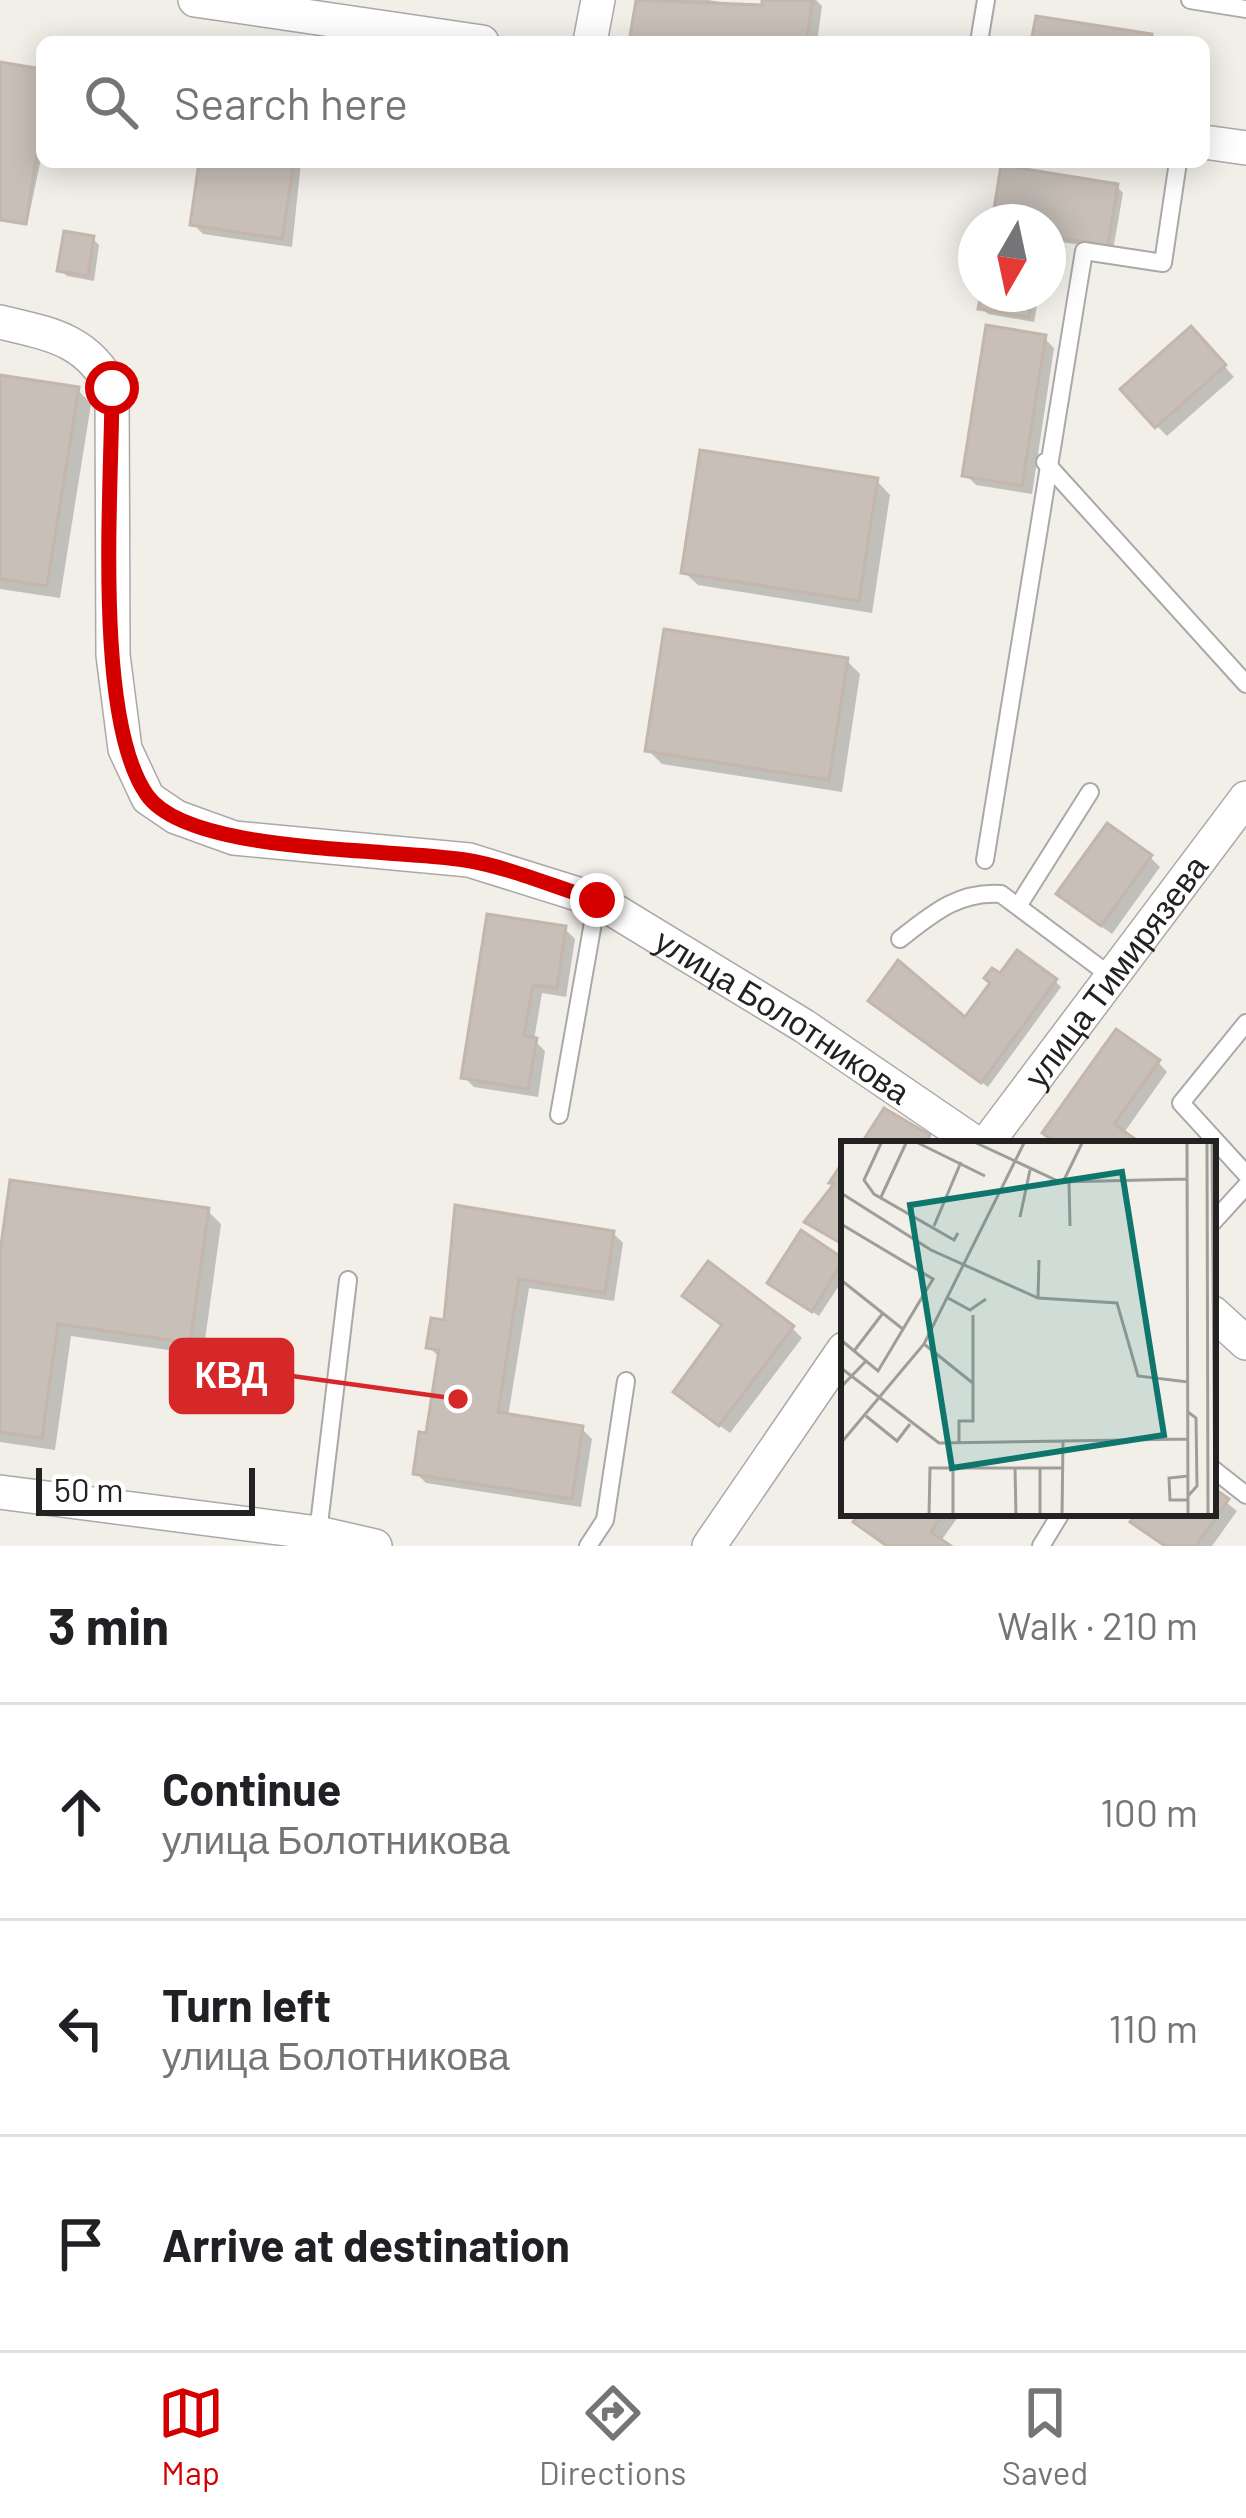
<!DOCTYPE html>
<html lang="en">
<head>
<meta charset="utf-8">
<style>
	:root { --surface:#fff; --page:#f6f6f6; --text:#202124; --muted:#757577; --line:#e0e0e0; --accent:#d40000 }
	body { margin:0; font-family:Barlow,sans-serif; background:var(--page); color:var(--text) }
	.compass { position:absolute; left:958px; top:204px; width:108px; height:108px; border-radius:50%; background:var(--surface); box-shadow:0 6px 30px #0003; rotate:189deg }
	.scale { position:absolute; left:36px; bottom:30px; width:219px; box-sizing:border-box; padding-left:12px; border:6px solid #222; border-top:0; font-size:33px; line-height:42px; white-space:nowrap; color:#222; -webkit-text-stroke:9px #fff; paint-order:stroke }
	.stop { position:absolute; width:36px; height:36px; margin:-27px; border:9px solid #d40000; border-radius:50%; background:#fff }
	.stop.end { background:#d40000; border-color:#fff; box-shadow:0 3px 12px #0008 }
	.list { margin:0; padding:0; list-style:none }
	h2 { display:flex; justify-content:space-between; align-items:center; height:156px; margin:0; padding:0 48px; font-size:51px }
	h2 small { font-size:39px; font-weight:400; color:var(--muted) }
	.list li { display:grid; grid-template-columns:78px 1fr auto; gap:36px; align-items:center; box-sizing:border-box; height:216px; padding:0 48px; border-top:3px solid var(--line) }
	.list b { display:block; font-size:45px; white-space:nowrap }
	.list p { margin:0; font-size:39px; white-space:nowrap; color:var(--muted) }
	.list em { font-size:39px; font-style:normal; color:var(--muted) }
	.icon { flex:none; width:66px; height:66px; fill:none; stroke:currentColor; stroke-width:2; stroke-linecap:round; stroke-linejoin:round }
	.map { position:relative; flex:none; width:1246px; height:1546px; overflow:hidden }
	.search { position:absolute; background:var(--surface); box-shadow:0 6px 30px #0003; left:36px; right:36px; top:36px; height:132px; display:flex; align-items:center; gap:30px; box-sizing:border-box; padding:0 42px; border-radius:18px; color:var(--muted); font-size:45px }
	.sheet { height:804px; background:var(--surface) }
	nav { display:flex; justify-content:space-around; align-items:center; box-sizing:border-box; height:168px; border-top:3px solid var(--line); background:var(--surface); font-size:33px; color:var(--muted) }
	nav a { display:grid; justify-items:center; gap:6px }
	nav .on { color:var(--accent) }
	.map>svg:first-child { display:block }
	.shadow { fill:#0003 }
	.building { fill:#c7bfb8; stroke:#c4b6ab; stroke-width:3 }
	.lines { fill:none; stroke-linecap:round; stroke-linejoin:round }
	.service-casing { stroke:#a9a9a9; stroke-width:20 }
	.minor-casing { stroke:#a9a9a9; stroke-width:36 }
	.service { stroke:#fff; stroke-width:16 }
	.minor { stroke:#fff; stroke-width:33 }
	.route { stroke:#d40000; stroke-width:15 }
	.labels { text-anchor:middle; stroke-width:9; stroke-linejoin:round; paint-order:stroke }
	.street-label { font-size:33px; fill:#222; stroke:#fff }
	.inset-road { fill:none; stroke:#9f9d99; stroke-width:3 }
	.view { fill:#0f766e; fill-opacity:0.15; stroke:#0f766e; stroke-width:6 }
	.inset-edge { fill:none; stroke:#222; stroke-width:6 }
	.leader { fill:none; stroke:#d62828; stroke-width:4.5 }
	.callout-dot { fill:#d62828; stroke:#fff; stroke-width:4.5 }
	.callout { fill:#d62828; stroke:#d62828; stroke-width:4.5 }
	.callout-label { font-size:36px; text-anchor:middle; font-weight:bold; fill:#fff }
</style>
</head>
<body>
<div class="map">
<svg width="1246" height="1546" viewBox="0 0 1246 1546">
	<rect width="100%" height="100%" fill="#f2efe9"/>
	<g class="shadow">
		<polygon points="639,0 708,0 764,9 765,0 816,0 822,6 817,42 632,42"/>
		<polygon points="0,65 42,72 42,154 27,225 0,220"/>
		<polygon points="202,162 301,162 292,247 203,234 193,224"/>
		<polygon points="1116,186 1123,193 1113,250 1048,240 1048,222 995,222"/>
		<polygon points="93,239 99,245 94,281 67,276 61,270"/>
		<polygon points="984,294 1039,294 1034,322 988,314 982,308"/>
		<polygon points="1044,338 1054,348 1032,494 976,485 966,475"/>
		<polygon points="1201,340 1234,377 1167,436 1157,426"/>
		<polygon points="0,378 78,390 91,404 60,598 0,589"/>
		<polygon points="877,481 890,495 872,613 698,585 684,572"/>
		<polygon points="847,661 860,674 842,792 662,764 648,750"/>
		<polygon points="1150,857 1160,867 1112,934 1070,904"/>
		<polygon points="565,929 575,939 566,997 542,993 534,1040 545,1051 538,1097 474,1087 464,1077"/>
		<polygon points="898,964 966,1021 1001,977 1055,981 1061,987 988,1087 878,1007"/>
		<polygon points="1158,1062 1167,1072 1123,1134 1137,1144 1058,1144 1046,1133"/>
		<polygon points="208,1211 221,1224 203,1355 71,1336 55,1450 0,1442 0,1273"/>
		<polygon points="613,1233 623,1243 614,1301 529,1288 508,1417 582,1429 592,1439 581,1507 426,1483 416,1473 428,1436 441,1359 429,1347 446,1323 458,1252"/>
		<polygon points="801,1234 844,1262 844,1278 819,1316 777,1288"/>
		<polygon points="792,1328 802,1338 730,1433 686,1401"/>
		<polygon points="1213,1492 1237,1511 1212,1546 1165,1546 1134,1522 1213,1513"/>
		<polygon points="863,1513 961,1513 940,1542 946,1546 888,1546"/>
	</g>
	<g class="building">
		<polygon points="636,0 762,5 762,0 813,0 806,42 629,42"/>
		<polygon points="1036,16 1152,34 1151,42 1031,42"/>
		<polygon points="0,62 42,69 42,153 37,153 26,224 0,220"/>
		<polygon points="199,162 294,162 282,239 190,225"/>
		<polygon points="1001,165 1118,184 1108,246 1048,236 1048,222 992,222"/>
		<polygon points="64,231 94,236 88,276 57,271"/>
		<polygon points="981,294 1032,294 1029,317 978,309"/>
		<polygon points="986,325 1046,335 1022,486 962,476"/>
		<polygon points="1191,326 1226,365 1155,428 1120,389"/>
		<polygon points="0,375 79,387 47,586 0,579"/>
		<polygon points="700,450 878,478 859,601 681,573"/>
		<polygon points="664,629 848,658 829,780 645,751"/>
		<polygon points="1107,823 1152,855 1101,926 1056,894"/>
		<polygon points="487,914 566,926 557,988 533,985 524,1036 537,1038 528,1089 461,1078"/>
		<polygon points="1017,950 1057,979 981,1083 868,1001 898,960 965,1017 990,983 984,978 992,968 1000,973"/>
		<polygon points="1116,1029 1160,1060 1114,1124 1142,1144 1057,1144 1042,1133"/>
		<polygon points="884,1108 930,1135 925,1144 861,1144"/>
		<polygon points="844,1160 844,1245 804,1222 834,1184 829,1183"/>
		<polygon points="10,1180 209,1208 190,1343 58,1324 42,1438 0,1432 0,1252"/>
		<polygon points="455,1205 614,1231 605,1293 519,1279 498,1412 583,1426 572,1499 413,1474 419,1432 426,1433 439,1350 426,1348 431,1318 444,1320"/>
		<polygon points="801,1230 844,1259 812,1312 767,1283"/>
		<polygon points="708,1261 794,1326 719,1426 673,1392 722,1325 682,1296"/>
		<polygon points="1213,1488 1229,1499 1196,1546 1165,1546 1130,1522 1137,1513 1213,1513"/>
		<polygon points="860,1513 944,1513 931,1532 951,1546 887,1546 853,1522"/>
	</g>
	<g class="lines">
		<g class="service-casing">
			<g id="service">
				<polyline points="1190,0 1246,9"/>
				<polyline points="979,42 986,0"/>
				<polyline points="1045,462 1246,684"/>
				<polyline points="985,860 1084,251 1163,263 1178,162"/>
				<polyline points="1020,903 1090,792"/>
				<path d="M 900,939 C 932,914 958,891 1001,894 L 1112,977"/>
				<polyline points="1246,1023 1181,1103 1246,1174"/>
				<polyline points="559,1115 597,900"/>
				<polyline points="1213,1222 1246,1186"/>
				<polyline points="1213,1469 1246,1495"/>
				<polyline points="318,1533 348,1280"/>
				<polyline points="588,1546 605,1520 626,1381"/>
				<polyline points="1041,1546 1061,1513"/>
			</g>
		</g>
		<g class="minor-casing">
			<g id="minor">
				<polyline points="195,0 482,42"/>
				<polyline points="590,42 598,0"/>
				<polyline points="1204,142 1246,148"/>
				<path id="s1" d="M 0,322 C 50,334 87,339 112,388 L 113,655 L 125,749 L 148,798 L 176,817 L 234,838 L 469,860 L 597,900 L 804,1026 L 977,1144"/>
				<path id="s2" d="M 986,1144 L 1246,798"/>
				<polyline points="1213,1313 1246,1343"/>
				<polyline points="0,1492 318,1533 375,1546"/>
				<polyline points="709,1546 844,1349"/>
			</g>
		</g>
		<use href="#service" class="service"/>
		<use href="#minor" class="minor"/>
	</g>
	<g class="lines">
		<path class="route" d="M 112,388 C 112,486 93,718 147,795 C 189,855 394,848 465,860 C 509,867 554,887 597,900"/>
	</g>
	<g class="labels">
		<g class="street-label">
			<text dy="12" stroke="none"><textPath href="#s2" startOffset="216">улица Тимирязева</textPath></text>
			<text dy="12" stroke="none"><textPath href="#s1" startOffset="1236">улица Болотникова</textPath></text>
		</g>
	</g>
	<g transform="translate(841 1141)">
		<rect width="375" height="375" fill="#f2efe9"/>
		<path class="inset-road" d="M 41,0 L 23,39 L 33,53 L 113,99 L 117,92M 73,0 L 144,35M 131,0 L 219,41 L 346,38M 346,0 L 347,375M 366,0 L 367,375M 371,0 L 374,375M 222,41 L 242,0M 228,41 L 229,85M 0,52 L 90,109 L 197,157 L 276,162 L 297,235 L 347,241M 40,56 L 66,0M 179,76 L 189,29M 0,83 L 92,138 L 37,230 L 0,199M 93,85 L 120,21M 0,139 L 63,189M 107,157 L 129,169 L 145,158M 197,157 L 198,119M 83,203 L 133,243M 13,210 L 42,172M 0,227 L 98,302 L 347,298M 0,246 L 25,220M 347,271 L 355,277 L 356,345 L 347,355M 25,275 L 56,300 L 69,283M 0,302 L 83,203 L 184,0M 118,302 L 118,280 L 132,280 L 132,174M 347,335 L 328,337 L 329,359 L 347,359M 88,375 L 89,327 L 174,327M 112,375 L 112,326M 175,375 L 174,327 L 199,327M 199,375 L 199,327 L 221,327M 221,375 L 222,300"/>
		<path class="view" d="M 281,31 L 323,294 L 111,327 L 69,64 Z"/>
		<rect width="375" height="375" class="inset-edge"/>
	</g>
	<path class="leader" d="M458 1399L292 1376"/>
	<circle class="callout-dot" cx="458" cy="1399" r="12"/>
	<rect class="callout" x="171" y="1340" width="121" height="72" rx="12"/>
	<g class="callout-label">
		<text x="231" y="1388">КВД</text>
	</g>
</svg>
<svg class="compass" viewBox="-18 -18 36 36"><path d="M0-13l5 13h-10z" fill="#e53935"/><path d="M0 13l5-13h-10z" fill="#757577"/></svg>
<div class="scale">50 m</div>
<div class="stop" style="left:112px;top:388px"></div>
<div class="stop end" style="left:597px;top:900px"></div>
<div class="search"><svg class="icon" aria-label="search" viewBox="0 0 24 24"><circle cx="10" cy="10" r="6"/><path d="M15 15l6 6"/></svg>Search here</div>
</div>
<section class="sheet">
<h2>3 min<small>Walk · 210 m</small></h2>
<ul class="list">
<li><svg class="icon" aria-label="ahead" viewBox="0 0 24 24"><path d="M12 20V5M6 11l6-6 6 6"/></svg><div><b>Continue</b><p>улица Болотникова</p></div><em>100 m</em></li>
<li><svg class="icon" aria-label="left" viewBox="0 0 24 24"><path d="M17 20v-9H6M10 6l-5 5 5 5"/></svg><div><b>Turn left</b><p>улица Болотникова</p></div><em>110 m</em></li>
<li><svg class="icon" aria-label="arrive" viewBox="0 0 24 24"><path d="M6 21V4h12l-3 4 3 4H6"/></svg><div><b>Arrive at destination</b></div></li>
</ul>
</section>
<nav>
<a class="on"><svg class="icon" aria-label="map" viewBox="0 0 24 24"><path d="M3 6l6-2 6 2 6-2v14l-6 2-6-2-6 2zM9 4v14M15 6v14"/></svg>Map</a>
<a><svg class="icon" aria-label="directions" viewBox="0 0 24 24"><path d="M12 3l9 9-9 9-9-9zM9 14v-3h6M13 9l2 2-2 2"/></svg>Directions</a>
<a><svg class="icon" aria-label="saved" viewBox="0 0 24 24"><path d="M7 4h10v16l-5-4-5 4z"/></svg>Saved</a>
</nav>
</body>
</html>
